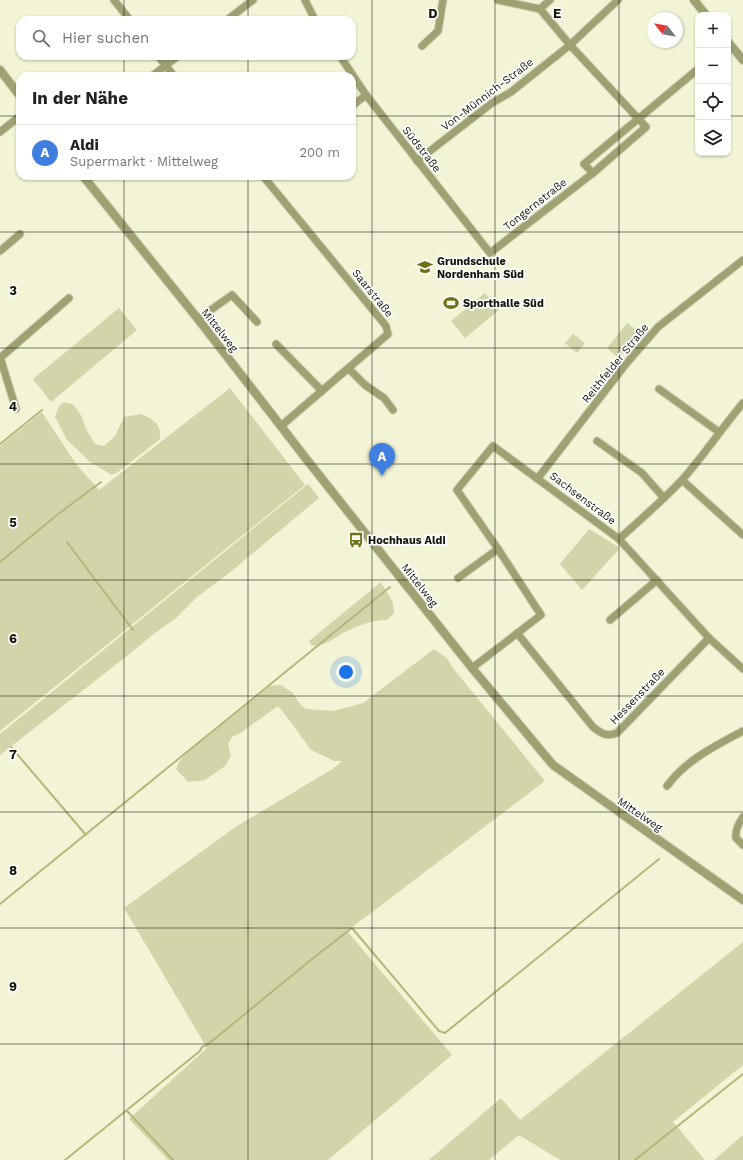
<!DOCTYPE html>
<html lang="de">
<head>
<meta charset="utf-8">
<style>
	:root { --surface:#fff; --page:#f6f6f6; --text:#222; --muted:#767676; --line:#e0e0e0; --accent:#0b8043 }
	body { margin:0; font-family:"Work Sans",sans-serif; background:var(--page); color:var(--text) }
	.controls { position:absolute; right:12px; top:12px; display:grid; overflow:hidden; border-radius:8px; box-shadow:0 1px 3px #0004 }
	.controls button { width:36px; height:36px; display:grid; place-items:center; padding:0; border:0; border-bottom:1px solid var(--line); background:var(--surface); color:var(--text); font:20px sans-serif }
	.compass { position:absolute; left:647px; top:12px; width:36px; height:36px; border-radius:50%; background:var(--surface); box-shadow:0 1px 3px #0004; rotate:301deg }
	.you { position:absolute; left:346px; top:672px; width:14px; height:14px; margin:-10px; border:3px solid #fff; border-radius:50%; background:#1a73e8; box-shadow:0 0 0 6px #1a73e833 }
	.badge { display:grid; place-items:center; width:26px; height:26px; border-radius:50%; background:var(--accent); color:#fff; font-size:13px; font-weight:700 }
	.pin { position:absolute; translate:-50% -33px; filter:drop-shadow(0 1px 2px #0008) }
	.pin::after { content:''; position:absolute; top:21px; width:14px; height:12px; background:inherit; clip-path:polygon(0 0,100% 0,50% 100%) }
	.list { margin:0; padding:0; list-style:none }
	h2 { display:flex; justify-content:space-between; align-items:center; height:52px; margin:0; padding:0 16px; font-size:17px }
	h2 small { font-size:13px; font-weight:400; color:var(--muted) }
	.list li { display:grid; grid-template-columns:26px 1fr auto; gap:12px; align-items:center; box-sizing:border-box; height:56px; padding:0 16px; border-top:1px solid var(--line) }
	.list b { display:block; font-size:15px; white-space:nowrap }
	.list p { margin:0; font-size:13px; white-space:nowrap; color:var(--muted) }
	.list em { font-size:13px; font-style:normal; color:var(--muted) }
	.icon { flex:none; width:22px; height:22px; fill:none; stroke:currentColor; stroke-width:2; stroke-linecap:round; stroke-linejoin:round }
	.map { position:relative; flex:none; width:743px; height:1160px; overflow:hidden }
	.search { position:absolute; background:var(--surface); box-shadow:0 1px 3px #0004; left:16px; top:16px; width:340px; height:44px; display:flex; align-items:center; gap:10px; box-sizing:border-box; padding:0 14px; border-radius:12px; color:var(--muted); font-size:15px }
	.panel { position:absolute; background:var(--surface); box-shadow:0 1px 3px #0004; left:16px; top:72px; width:340px; height:108px; border-radius:12px }
	.map>svg:first-child { display:block }
	.green { fill:#d2d4a9 }
	.lines { fill:none; stroke-linecap:round; stroke-linejoin:round }
	.stream { stroke:#b5b77a; stroke-width:2 }
	.minor-casing { stroke:#cfd0b5; stroke-width:9 }
	.tertiary-casing { stroke:#cfd0b5; stroke-width:10 }
	.minor { stroke:#9fa172; stroke-width:7 }
	.tertiary { stroke:#9fa172; stroke-width:8 }
	.grid { fill:none; stroke:#15150a; stroke-width:1; stroke-opacity:0.55 }
	.labels { text-anchor:middle; stroke-width:3.5; stroke-linejoin:round; paint-order:stroke }
	.street-label { font-size:11px; fill:#15150a; stroke:#fff }
	.poi-label { font-size:11px; font-weight:bold; fill:#15150a; stroke:#fff; text-anchor:start }
	.grid-label { font-size:13px; text-anchor:middle; font-weight:bold; fill:#15150a; stroke:#fff; stroke-width:3.5; stroke-linejoin:round; paint-order:stroke }
</style>
</head>
<body>
<div class="map">
<svg width="743" height="1160" viewBox="0 0 743 1160">
	<rect width="100%" height="100%" fill="#f2f4d5"/>
	<g class="green">
		<polygon points="485,293 499,310 465,338 451,321"/>
		<polygon points="119,308 137,330 51,402 33,379"/>
		<polygon points="627,323 640,333 619,359 607,348"/>
		<polygon points="573,334 585,343 577,353 565,343"/>
		<polygon points="230,388 305,485 0,731 0,446 42,412 76,464 99,490"/>
		<polygon points="65,402 74,405 82,417 86,429 95,444 104,446 115,436 124,417 141,414 150,418 157,424 160,431 160,439 118,472 112,475 90,462 67,440 55,417 59,406"/>
		<polygon points="308,484 319,498 228,574 197,597 176,618 151,636 132,652 0,755 0,734"/>
		<polygon points="589,529 620,548 582,590 560,564"/>
		<path d="M 381,582 L 393,603 L 394,613 L 387,620 C 371,620 360,625 345,632 C 335,637 323,648 311,645 L 309,641 Z"/>
		<polygon points="434,649 447,658 452,667 545,781 347,931 452,1055 328,1160 168,1160 129,1119 207,1048 124,908 234,828 334,768 342,761 334,761 311,750 287,717 278,706 239,734 232,737 228,744 231,756 225,766 205,780 188,782 176,769 179,762 186,754 270,686 281,685 293,693 299,703 306,709 333,711 363,703"/>
		<polygon points="743,942 743,1065 673,1122 705,1160 560,1160 519,1135 489,1160 429,1160 501,1098 520,1120"/>
		<polygon points="743,1135 743,1160 714,1160"/>
	</g>
	<g class="lines">
		<g class="stream">
			<polyline points="0,444 42,410"/>
			<polyline points="67,542 133,630"/>
			<polyline points="0,562 57,515 101,482"/>
			<polyline points="11,747 86,835"/>
			<polyline points="0,904 390,587"/>
			<polyline points="127,1111 173,1160"/>
			<polyline points="65,1160 200,1051 202,1047 207,1045 312,959 352,928 439,1031 445,1033 659,859"/>
			<polyline points="635,1160 743,1074"/>
		</g>
		<g class="minor-casing">
			<g id="minor">
				<polyline points="114,0 130,20"/>
				<polyline points="305,0 315,20"/>
				<polyline points="498,0 540,9 550,0"/>
				<polyline points="227,20 253,0"/>
				<polyline points="422,46 438,31 443,0"/>
				<polyline points="158,56 174,76"/>
				<polyline points="340,56 366,95 490,253 593,173 646,127 570,45 540,9"/>
				<polyline points="152,76 178,56"/>
				<polyline points="352,106 366,95"/>
				<polyline points="0,132 20,116"/>
				<polyline points="417,161 492,103 511,92 570,45 618,0"/>
				<polyline points="593,173 584,164 698,69"/>
				<polyline points="263,176 386,326 388,334 281,426"/>
				<polyline points="0,251 20,234"/>
				<polyline points="198,319 232,295 257,322"/>
				<polyline points="276,344 322,391"/>
				<polyline points="0,357 16,409"/>
				<polyline points="0,358 69,298"/>
				<polyline points="349,369 365,385 384,398 393,410"/>
				<polyline points="659,389 719,432"/>
				<polyline points="597,441 642,473 664,498"/>
				<polyline points="538,478 625,365 658,327 743,260"/>
				<polyline points="682,480 743,535"/>
				<path d="M 619,539 C 640,520 662,501 682,480 C 704,455 722,428 743,403"/>
				<polyline points="458,578 498,549"/>
				<polyline points="610,620 657,580"/>
				<path d="M 517,633 L 593,727 C 602,734 607,737 617,733 L 709,638"/>
				<polyline points="472,668 541,615 498,549 457,490 493,446 619,539 709,638 743,669"/>
				<path d="M 667,786 C 686,760 715,746 743,731"/>
				<path d="M 743,817 C 738,824 735,830 736,838 L 743,845"/>
			</g>
		</g>
		<g class="tertiary-casing">
			<g id="tertiary">
				<polyline points="694,0 706,15"/>
				<polyline points="728,42 743,60"/>
				<polyline points="0,70 20,96"/>
				<polyline points="83,176 198,319 311,465 472,668 553,765 743,900"/>
			</g>
		</g>
		<use href="#minor" class="minor"/>
		<use href="#tertiary" class="tertiary"/>
	</g>
	<path class="grid" d="M 124,0 L 124,20M 248,0 L 248,20M 372,0 L 372,1160M 495,0 L 495,1160M 619,0 L 619,1160M 124,56 L 124,76M 248,56 L 248,76M 0,116 L 20,116M 352,116 L 698,116M 728,116 L 743,116M 124,176 L 124,1160M 248,176 L 248,1160M 0,232 L 743,232M 0,348 L 743,348M 0,464 L 743,464M 0,580 L 743,580M 0,696 L 743,696M 0,812 L 743,812M 0,928 L 743,928M 0,1044 L 743,1044"/>
	<defs>
		<g id="school-bare" transform="scale(1.2)"><path d="M0-5L7-2L0 1L-7-2ZM-4 1L0 2.5L4 1V4Q0 6-4 4Z" fill="#707014" stroke="#fff" stroke-width="2.5" paint-order="stroke"/></g>
		<g id="stadium-bare" transform="scale(1.2)"><path d="M0-5a6.5 5 0 1 0 0 10a6.5 5 0 1 0 0-10ZM-3.5-1.8h7v3.6h-7Z" fill="#707014" stroke="#fff" stroke-width="2.5" paint-order="stroke"/></g>
		<g id="bus-bare" transform="scale(1.2)"><path d="M-5-6H5V4H4V6H2V4H-2V6H-4V4H-5ZM-3.5-4V0h7V-4ZM-3.5 1.2v1.5H-2V1.2ZM2 1.2v1.5H3.5V1.2Z" fill="#707014" stroke="#fff" stroke-width="2.5" paint-order="stroke"/></g>
	</defs>
	<g fill-rule="evenodd">
		<use href="#school-bare" x="425" y="267"/>
		<use href="#stadium-bare" x="451" y="303"/>
		<use href="#bus-bare" x="356" y="540"/>
	</g>
	<g class="labels">
		<g class="street-label">
			<text transform="translate(487 94) rotate(-37)" y="4">Von-Münnich-Straße</text>
			<text transform="translate(422 149) rotate(52)" y="4">Südstraße</text>
			<text transform="translate(535 204) rotate(-38)" y="4">Tongernstraße</text>
			<text transform="translate(373 293) rotate(51)" y="4">Saarstraße</text>
			<text transform="translate(220 330) rotate(52)" y="4">Mittelweg</text>
			<text transform="translate(615 363) rotate(-51)" y="4">Reithfelder Straße</text>
			<text transform="translate(583 498) rotate(37)" y="4">Sachsenstraße</text>
			<text transform="translate(420 585) rotate(52)" y="4">Mittelweg</text>
			<text transform="translate(637 696) rotate(-46)" y="4">Hessenstraße</text>
			<text transform="translate(640 814) rotate(34)" y="4">Mittelweg</text>
		</g>
		<g class="poi-label">
			<text x="437" y="265">Grundschule<tspan x="437" dy="13">Nordenham Süd</tspan></text>
			<text x="463" y="307">Sporthalle Süd</text>
			<text x="368" y="544">Hochhaus Aldi</text>
		</g>
	</g>
	<g class="grid-label">
		<text x="433" y="18">D</text>
		<text x="557" y="18">E</text>
		<text x="13" y="295">3</text>
		<text x="13" y="411">4</text>
		<text x="13" y="527">5</text>
		<text x="13" y="643">6</text>
		<text x="13" y="759">7</text>
		<text x="13" y="875">8</text>
		<text x="13" y="991">9</text>
	</g>
</svg>
<div class="controls">
<button>+</button>
<button>−</button>
<button><svg class="icon" aria-label="locate" viewBox="0 0 24 24"><circle cx="12" cy="12" r="6"/><path d="M12 2v4M12 18v4M2 12h4M18 12h4"/></svg></button>
<button><svg class="icon" aria-label="layers" viewBox="0 0 24 24"><path d="M12 4l9 5-9 5-9-5zM3 14l9 5 9-5"/></svg></button>
</div>
<svg class="compass" viewBox="-18 -18 36 36"><path d="M0-13l5 13h-10z" fill="#e53935"/><path d="M0 13l5-13h-10z" fill="#767676"/></svg>
<div class="you"></div>
<div class="pin badge" style="left:382px;top:476px;background:#3f7fe0">A</div>
<div class="search"><svg class="icon" aria-label="search" viewBox="0 0 24 24"><circle cx="10" cy="10" r="6"/><path d="M15 15l6 6"/></svg>Hier suchen</div>
<section class="panel">
<h2>In der Nähe<small></small></h2>
<ul class="list">
<li><span class="badge" style="background:#3f7fe0">A</span><div><b>Aldi</b><p>Supermarkt · Mittelweg</p></div><em>200 m</em></li>
</ul>
</section>
</div>
</body>
</html>
